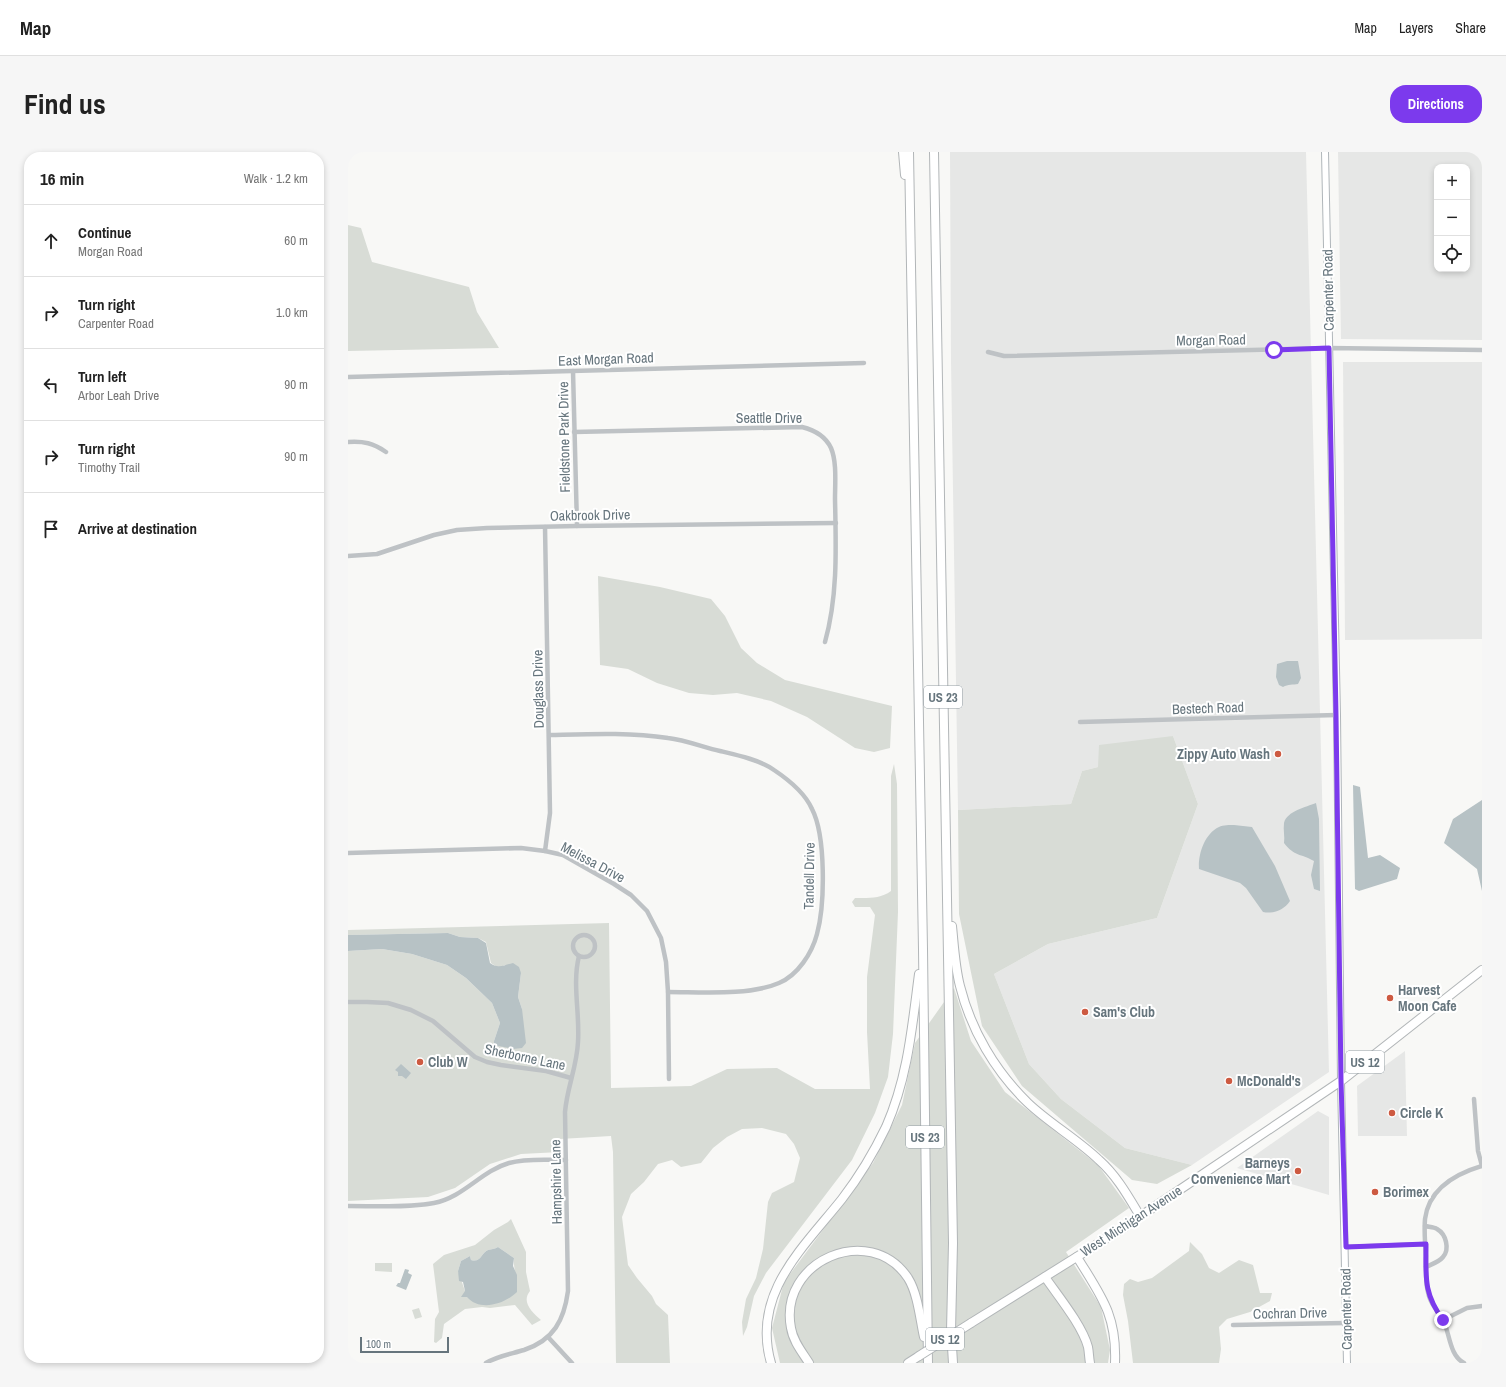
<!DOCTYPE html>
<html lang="en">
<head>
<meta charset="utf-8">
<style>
	:root { --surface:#fff; --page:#f6f6f6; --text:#222; --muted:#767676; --line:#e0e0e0; --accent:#7c3aed }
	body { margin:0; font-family:"Archivo Narrow",sans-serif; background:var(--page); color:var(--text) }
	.controls { position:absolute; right:12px; top:12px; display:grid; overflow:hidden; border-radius:8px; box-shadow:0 2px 6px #0003 }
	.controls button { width:36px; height:36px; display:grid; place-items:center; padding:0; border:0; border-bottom:1px solid var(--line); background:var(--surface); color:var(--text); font:20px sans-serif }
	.scale { position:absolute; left:12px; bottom:10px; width:89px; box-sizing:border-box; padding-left:4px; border:2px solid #66757d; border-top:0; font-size:11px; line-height:14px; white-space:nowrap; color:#66757d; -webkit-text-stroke:3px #fff; paint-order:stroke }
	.stop { position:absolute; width:12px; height:12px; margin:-9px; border:3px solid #7c3aed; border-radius:50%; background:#fff }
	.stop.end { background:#7c3aed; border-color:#fff; box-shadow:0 1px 4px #0008 }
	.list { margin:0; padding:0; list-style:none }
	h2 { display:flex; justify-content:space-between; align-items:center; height:52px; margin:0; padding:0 16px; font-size:17px }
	h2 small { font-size:13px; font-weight:400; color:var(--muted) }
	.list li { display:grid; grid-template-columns:26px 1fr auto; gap:12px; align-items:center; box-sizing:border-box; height:72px; padding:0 16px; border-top:1px solid var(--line) }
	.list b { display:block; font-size:15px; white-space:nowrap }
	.list p { margin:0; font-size:13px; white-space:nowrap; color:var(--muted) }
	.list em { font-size:13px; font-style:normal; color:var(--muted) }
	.icon { flex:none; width:22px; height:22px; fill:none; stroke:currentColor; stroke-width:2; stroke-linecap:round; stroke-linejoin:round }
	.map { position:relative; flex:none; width:1134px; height:1211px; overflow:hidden; border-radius:16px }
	header { display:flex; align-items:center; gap:24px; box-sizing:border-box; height:56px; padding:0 20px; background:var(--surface); border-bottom:1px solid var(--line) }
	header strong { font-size:19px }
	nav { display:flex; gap:22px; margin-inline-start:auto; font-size:14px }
	.intro { display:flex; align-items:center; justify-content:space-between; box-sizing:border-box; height:96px; padding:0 24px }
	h1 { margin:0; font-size:28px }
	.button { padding:10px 18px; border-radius:16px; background:var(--accent); color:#fff; font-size:14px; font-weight:700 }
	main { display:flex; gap:24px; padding:0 24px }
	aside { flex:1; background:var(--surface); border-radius:16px; box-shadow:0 2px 6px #0003 }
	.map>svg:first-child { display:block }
	.built { fill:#e6e7e6; fill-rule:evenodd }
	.green { fill:#d8dcd6; fill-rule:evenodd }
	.water { fill:#b7c2c5 }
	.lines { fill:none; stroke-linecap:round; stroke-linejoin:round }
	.secondary-casing { stroke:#b0b6ba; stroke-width:8 }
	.highway-casing { stroke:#b2b6b8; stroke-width:10 }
	.street { stroke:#bec2c5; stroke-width:4.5 }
	.secondary { stroke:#fff; stroke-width:6 }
	.highway { stroke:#fff; stroke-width:8 }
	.highway-bridge-casing { stroke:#b2b6b8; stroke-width:10; stroke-linecap:butt }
	.highway-bridge { stroke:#fff; stroke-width:8 }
	.route { stroke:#7c3aed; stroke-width:5 }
	.poi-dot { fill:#cd5a41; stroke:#fff; stroke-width:1.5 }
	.labels { text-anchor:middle; stroke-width:4; stroke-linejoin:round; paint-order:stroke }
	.shield { fill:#fff; stroke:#949ea4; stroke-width:1 }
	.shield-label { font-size:13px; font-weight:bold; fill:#66757d }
	.street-label { font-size:14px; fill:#66757d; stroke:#fff }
	.poi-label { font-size:14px; font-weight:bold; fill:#66757d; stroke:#fff; text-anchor:start }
</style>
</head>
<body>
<header>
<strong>Map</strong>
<nav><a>Map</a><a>Layers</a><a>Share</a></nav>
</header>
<div class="intro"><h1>Find us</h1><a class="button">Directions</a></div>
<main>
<aside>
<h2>16 min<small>Walk · 1.2 km</small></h2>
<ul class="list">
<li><svg class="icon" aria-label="ahead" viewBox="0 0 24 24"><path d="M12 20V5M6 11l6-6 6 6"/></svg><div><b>Continue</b><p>Morgan Road</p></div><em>60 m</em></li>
<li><svg class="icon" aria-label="right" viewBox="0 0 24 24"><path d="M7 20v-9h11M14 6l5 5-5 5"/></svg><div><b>Turn right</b><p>Carpenter Road</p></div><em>1.0 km</em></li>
<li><svg class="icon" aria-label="left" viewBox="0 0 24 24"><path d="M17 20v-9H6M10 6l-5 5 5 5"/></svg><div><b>Turn left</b><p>Arbor Leah Drive</p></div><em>90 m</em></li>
<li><svg class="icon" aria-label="right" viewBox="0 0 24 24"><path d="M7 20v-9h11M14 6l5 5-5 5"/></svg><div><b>Turn right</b><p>Timothy Trail</p></div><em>90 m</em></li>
<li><svg class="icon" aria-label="arrive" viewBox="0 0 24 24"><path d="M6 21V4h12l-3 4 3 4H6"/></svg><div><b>Arrive at destination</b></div></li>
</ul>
</aside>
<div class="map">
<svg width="1134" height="1211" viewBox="0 0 1134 1211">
	<rect width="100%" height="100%" fill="#f8f8f6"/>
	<g class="built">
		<polygon points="602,0 958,0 981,920 844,1013 777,996 713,947 681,912 646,822 700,792 809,766 850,652 825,584 750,615 734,619 723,652 610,658 603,209"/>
		<path d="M 990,0 L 1134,0 L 1134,188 L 993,187 ZM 1089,15 L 1119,15 L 1119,117 L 1089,117 Z"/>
		<polygon points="995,210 1134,210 1134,487 997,488"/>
		<polygon points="1057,899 1059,984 1010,984 1009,934"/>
		<polygon points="970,959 981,965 981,1043 889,1016"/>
	</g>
	<g class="green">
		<polygon points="0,73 13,76 24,110 121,135 129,160 151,196 0,199"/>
		<polygon points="250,424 312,435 363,447 377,464 393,496 409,511 437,528 544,554 542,596 526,600 507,596 459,565 423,549 389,541 365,543 341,541 309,531 280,517 252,513"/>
		<polygon points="825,584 850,652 809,766 700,792 646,822 681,912 713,947 777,996 844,1013 809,1032 784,1028 674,934 634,874 611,762 610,658 723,652 734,619 750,615 751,593"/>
		<path d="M 546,612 L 549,632 L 550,760 L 545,882 L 540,925 L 527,961 L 504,1008 L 418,1121 L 406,1144 L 399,1175 L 395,1184 L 394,1170 L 398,1147 L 408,1126 L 415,1097 L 420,1050 L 424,1041 L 446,1030 L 452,1006 L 446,992 L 438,982 L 414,976 L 394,977 L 379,985 L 365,996 L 353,1011 L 333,1015 L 324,1008 L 310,1012 L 296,1030 L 283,1042 L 274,1065 L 280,1113 L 289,1126 L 304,1144 L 308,1152 L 320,1163 L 322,1211 L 268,1211 L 265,1000 L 263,984 L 212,987 L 212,1000 L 173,1002 L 142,1012 L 107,1036 L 80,1045 L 0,1049 L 0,799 L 34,797 L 64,802 L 99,813 L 118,826 L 144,851 L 152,871 L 146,889 L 174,864 L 174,857 L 170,845 L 173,821 L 157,813 C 151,816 148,815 143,811 L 138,790 L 130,786 L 112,785 L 100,781 L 0,783 L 0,778 L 261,771 L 263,936 L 343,934 L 379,917 L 429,916 L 467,937 L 522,937 L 519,880 L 519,825 L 527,763 L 522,755 L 507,755 L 504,750 L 507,746 C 520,746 532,747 543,739 L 543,624 Z"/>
		<polygon points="606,836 623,889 657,940 750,1013 781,1056 718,1100 753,1155 762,1198 760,1211 432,1211 424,1176 436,1130 525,1011 554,953 567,891"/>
		<path d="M 163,1067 L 178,1100 L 178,1120 L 182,1139 C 173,1150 184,1160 193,1168 L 184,1173 L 167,1153 L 142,1156 L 134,1155 L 117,1157 L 96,1172 L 94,1186 L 88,1191 L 86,1190 L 87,1167 L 91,1160 L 85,1112 L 96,1103 L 127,1093 L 146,1078 L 160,1070 ZM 150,1095 L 166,1106 C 165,1116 169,1123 169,1133 L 117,1139 L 110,1119 L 113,1109 L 122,1104 L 123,1108 C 133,1111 133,1101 140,1098 C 143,1097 147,1097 150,1095 Z"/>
		<polygon points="842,1090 854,1102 861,1116 871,1121 891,1108 905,1113 912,1141 924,1141 922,1149 902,1160 879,1167 871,1175 873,1197 871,1211 785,1211 780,1169 775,1143 776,1132 782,1127 790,1130 804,1126 841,1099"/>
		<polygon points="27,1111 44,1111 44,1120 27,1119"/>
		<polygon points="71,1156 74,1165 67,1167 64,1158"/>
	</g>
	<g class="water">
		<path d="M 939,509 L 950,509 L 953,526 L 950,532 C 945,533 940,532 935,535 L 931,533 L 928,525 L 929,512 Z"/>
		<polygon points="1005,633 1012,635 1020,706 1032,703 1052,716 1049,727 1011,739 1007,737"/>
		<polygon points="1134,648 1134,739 1129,717 1096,691 1105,667"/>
		<path d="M 968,651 L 971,667 L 972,739 L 966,737 L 963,723 L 966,709 C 952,701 947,705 936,691 C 937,685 935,678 936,671 C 939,659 958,655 968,651 Z"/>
		<path d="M 886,673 L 904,675 L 927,714 L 942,749 C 936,758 926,762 915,760 L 898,736 L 892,731 L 851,717 C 850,703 856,682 871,675 C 875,673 882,673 886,673 Z"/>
		<path d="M 100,781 L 112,785 L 130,786 L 138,791 L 142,811 C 150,817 156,813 165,811 L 171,815 L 173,821 L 170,845 L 174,857 L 178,891 L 174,896 L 165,897 L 146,893 L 146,889 L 152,871 L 144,851 L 118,826 L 99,813 L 64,802 L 34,797 L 0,799 L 0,783 Z"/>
		<polygon points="53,912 63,921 58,927 54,924 50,924 50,920 47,918"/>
		<path d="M 150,1095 L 166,1106 L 165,1114 L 169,1123 L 169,1140 C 157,1152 132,1160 119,1145 L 113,1145 L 117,1139 L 115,1130 L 111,1129 L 110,1119 L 113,1109 L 122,1104 L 123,1108 C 133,1111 133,1101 140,1098 C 143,1097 147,1097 150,1095 Z"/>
		<polygon points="57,1117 61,1118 60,1121 64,1123 58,1138 48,1134 50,1131 52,1131"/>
	</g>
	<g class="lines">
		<g class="secondary-casing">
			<polyline id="secondary" points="977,0 989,563 993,929 999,1211"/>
		</g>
		<g class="highway-casing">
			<g id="highway">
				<polyline points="555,0 557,23"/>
				<polyline points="561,0 575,797 580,1211"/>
				<polyline points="586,0 605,1091 603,1179 605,1211"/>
				<path d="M 604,774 C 606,794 607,815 612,834 C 623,878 647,919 680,951 C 701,971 729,987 751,1008 C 769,1024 780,1044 792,1064"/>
				<path d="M 729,1105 C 753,1144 769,1163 767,1211"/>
				<path d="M 697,1125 C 710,1144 734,1173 740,1195 C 741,1200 741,1206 742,1211"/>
				<polyline points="623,1171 775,1076 993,929 1134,818"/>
				<path d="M 423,1211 C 403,1142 455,1096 494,1047 C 511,1025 526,1000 538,975 C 560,925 564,875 571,822"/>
				<path d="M 461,1211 C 454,1200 445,1189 443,1176 C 430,1109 522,1069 560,1126 C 570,1142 572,1167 576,1185"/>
				<polyline points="560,1211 571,1204"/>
			</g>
		</g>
		<g class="street">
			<polyline points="640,200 656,204 981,196 1134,198"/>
			<polyline points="225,219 229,374"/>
			<polyline points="0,225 516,211"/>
			<path d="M 226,280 L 454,275 C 466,278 477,283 483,296 C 489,310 487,331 487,347 C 488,395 490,444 477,490"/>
			<path d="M 0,290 C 16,289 25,291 38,300"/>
			<polyline points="0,404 29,402 86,383 109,378 139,376 229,374 488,371"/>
			<polyline points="732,570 989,563"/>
			<path d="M 202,583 C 241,582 281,580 320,586 C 337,588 355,595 372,599 C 389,603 412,608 426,618 C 441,628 457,641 464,657 C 478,684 477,753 469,782 C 464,801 450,823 431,831 C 401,844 353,840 320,840"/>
			<polyline points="197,699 202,661 197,375"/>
			<polyline points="0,701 173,696 197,699 215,703 266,732 283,743 299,759 313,786 318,810 320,840 321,927"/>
			<circle cx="236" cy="794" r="11"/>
			<polyline points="0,850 19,850 40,851 63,858 85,869 127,905 139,910 153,913 198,919 223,926"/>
			<polyline points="1126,947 1130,999 1134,1014"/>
			<path d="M 0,1054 C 28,1054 58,1056 86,1051 C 116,1045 133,1019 161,1011 C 179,1006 200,1008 218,1008"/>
			<path d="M 1077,1074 C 1081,1075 1086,1075 1089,1077 C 1098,1082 1102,1097 1095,1105 C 1091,1110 1084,1112 1078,1115"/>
			<polyline points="997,1095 1077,1092"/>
			<polyline points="1095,1168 1119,1156 1134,1154"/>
			<polyline points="885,1173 998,1171"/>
			<polyline points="200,1185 224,1211"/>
			<path d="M 138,1211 C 149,1204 163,1202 176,1198 C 206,1188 216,1168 220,1139 L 217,960 C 219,936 229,914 230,890 C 232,861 224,832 231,804"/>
			<path d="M 1116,1211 C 1101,1203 1102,1181 1095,1168 C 1091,1160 1085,1155 1082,1147 C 1077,1134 1078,1118 1078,1104 C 1077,1092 1076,1079 1077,1067 C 1081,1037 1107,1022 1134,1014"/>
		</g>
		<use href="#secondary" class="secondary"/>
		<use href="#highway" class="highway"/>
		<g class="highway-bridge-casing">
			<polyline id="highway-bridge" points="571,1204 623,1171"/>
		</g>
		<use href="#highway-bridge" class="highway-bridge"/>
	</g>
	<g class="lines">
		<path class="route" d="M 926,198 L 981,196 L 988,563 L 993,929 L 998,1095 L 1078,1092 C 1078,1124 1075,1141 1095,1168"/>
	</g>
	<g class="poi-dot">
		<circle cx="930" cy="602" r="4"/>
		<circle cx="1042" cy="846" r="4"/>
		<circle cx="737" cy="860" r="4"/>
		<circle cx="72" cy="910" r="4"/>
		<circle cx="881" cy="929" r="4"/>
		<circle cx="1044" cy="961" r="4"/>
		<circle cx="950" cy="1019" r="4"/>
		<circle cx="1027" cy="1040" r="4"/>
	</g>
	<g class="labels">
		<g class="shield">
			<rect x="576" y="534" width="38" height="22" rx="3"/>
			<rect x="998" y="899" width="38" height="22" rx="3"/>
			<rect x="558" y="974" width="38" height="22" rx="3"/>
			<rect x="578" y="1176" width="38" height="22" rx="3"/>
		</g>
		<g class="shield-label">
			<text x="595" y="550">US 23</text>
			<text x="1017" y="915">US 12</text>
			<text x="577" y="990">US 23</text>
			<text x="597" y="1192">US 12</text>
		</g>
		<g class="street-label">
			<text transform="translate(980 138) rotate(-91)" y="5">Carpenter Road</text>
			<text transform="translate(863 188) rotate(-1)" y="5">Morgan Road</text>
			<text transform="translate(258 207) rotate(-2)" y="5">East Morgan Road</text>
			<text x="421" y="271">Seattle Drive</text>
			<text transform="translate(216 285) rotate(-91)" y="5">Fieldstone Park Drive</text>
			<text transform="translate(242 363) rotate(-1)" y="5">Oakbrook Drive</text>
			<text transform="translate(190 537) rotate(-91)" y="5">Douglass Drive</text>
			<text transform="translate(860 556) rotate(-2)" y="5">Bestech Road</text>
			<text transform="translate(245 710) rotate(28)" y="5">Melissa Drive</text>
			<text transform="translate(461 724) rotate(-89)" y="5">Tandell Drive</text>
			<text transform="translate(177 905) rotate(12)" y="5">Sherborne Lane</text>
			<text transform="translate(208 1030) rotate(-91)" y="5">Hampshire Lane</text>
			<text transform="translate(783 1069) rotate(-33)" y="5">West Michigan Avenue</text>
			<text transform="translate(998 1157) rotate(-91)" y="5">Carpenter Road</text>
			<text transform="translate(942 1161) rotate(-1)" y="5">Cochran Drive</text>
		</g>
		<g class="poi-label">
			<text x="922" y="607" text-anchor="end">Zippy Auto Wash</text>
			<text x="1050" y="843">Harvest<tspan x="1050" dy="16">Moon Cafe</tspan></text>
			<text x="745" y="865">Sam's Club</text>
			<text x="80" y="915">Club W</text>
			<text x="889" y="934">McDonald's</text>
			<text x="1052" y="966">Circle K</text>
			<text x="942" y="1016" text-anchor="end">Barneys<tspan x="942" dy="16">Convenience Mart</tspan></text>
			<text x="1035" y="1045">Borimex</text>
		</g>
	</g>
</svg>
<div class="controls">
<button>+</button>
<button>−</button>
<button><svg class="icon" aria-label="locate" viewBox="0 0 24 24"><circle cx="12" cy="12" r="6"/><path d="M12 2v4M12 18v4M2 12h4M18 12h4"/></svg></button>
</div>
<div class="scale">100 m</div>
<div class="stop" style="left:926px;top:198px"></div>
<div class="stop end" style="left:1095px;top:1168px"></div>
</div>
</main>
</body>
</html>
